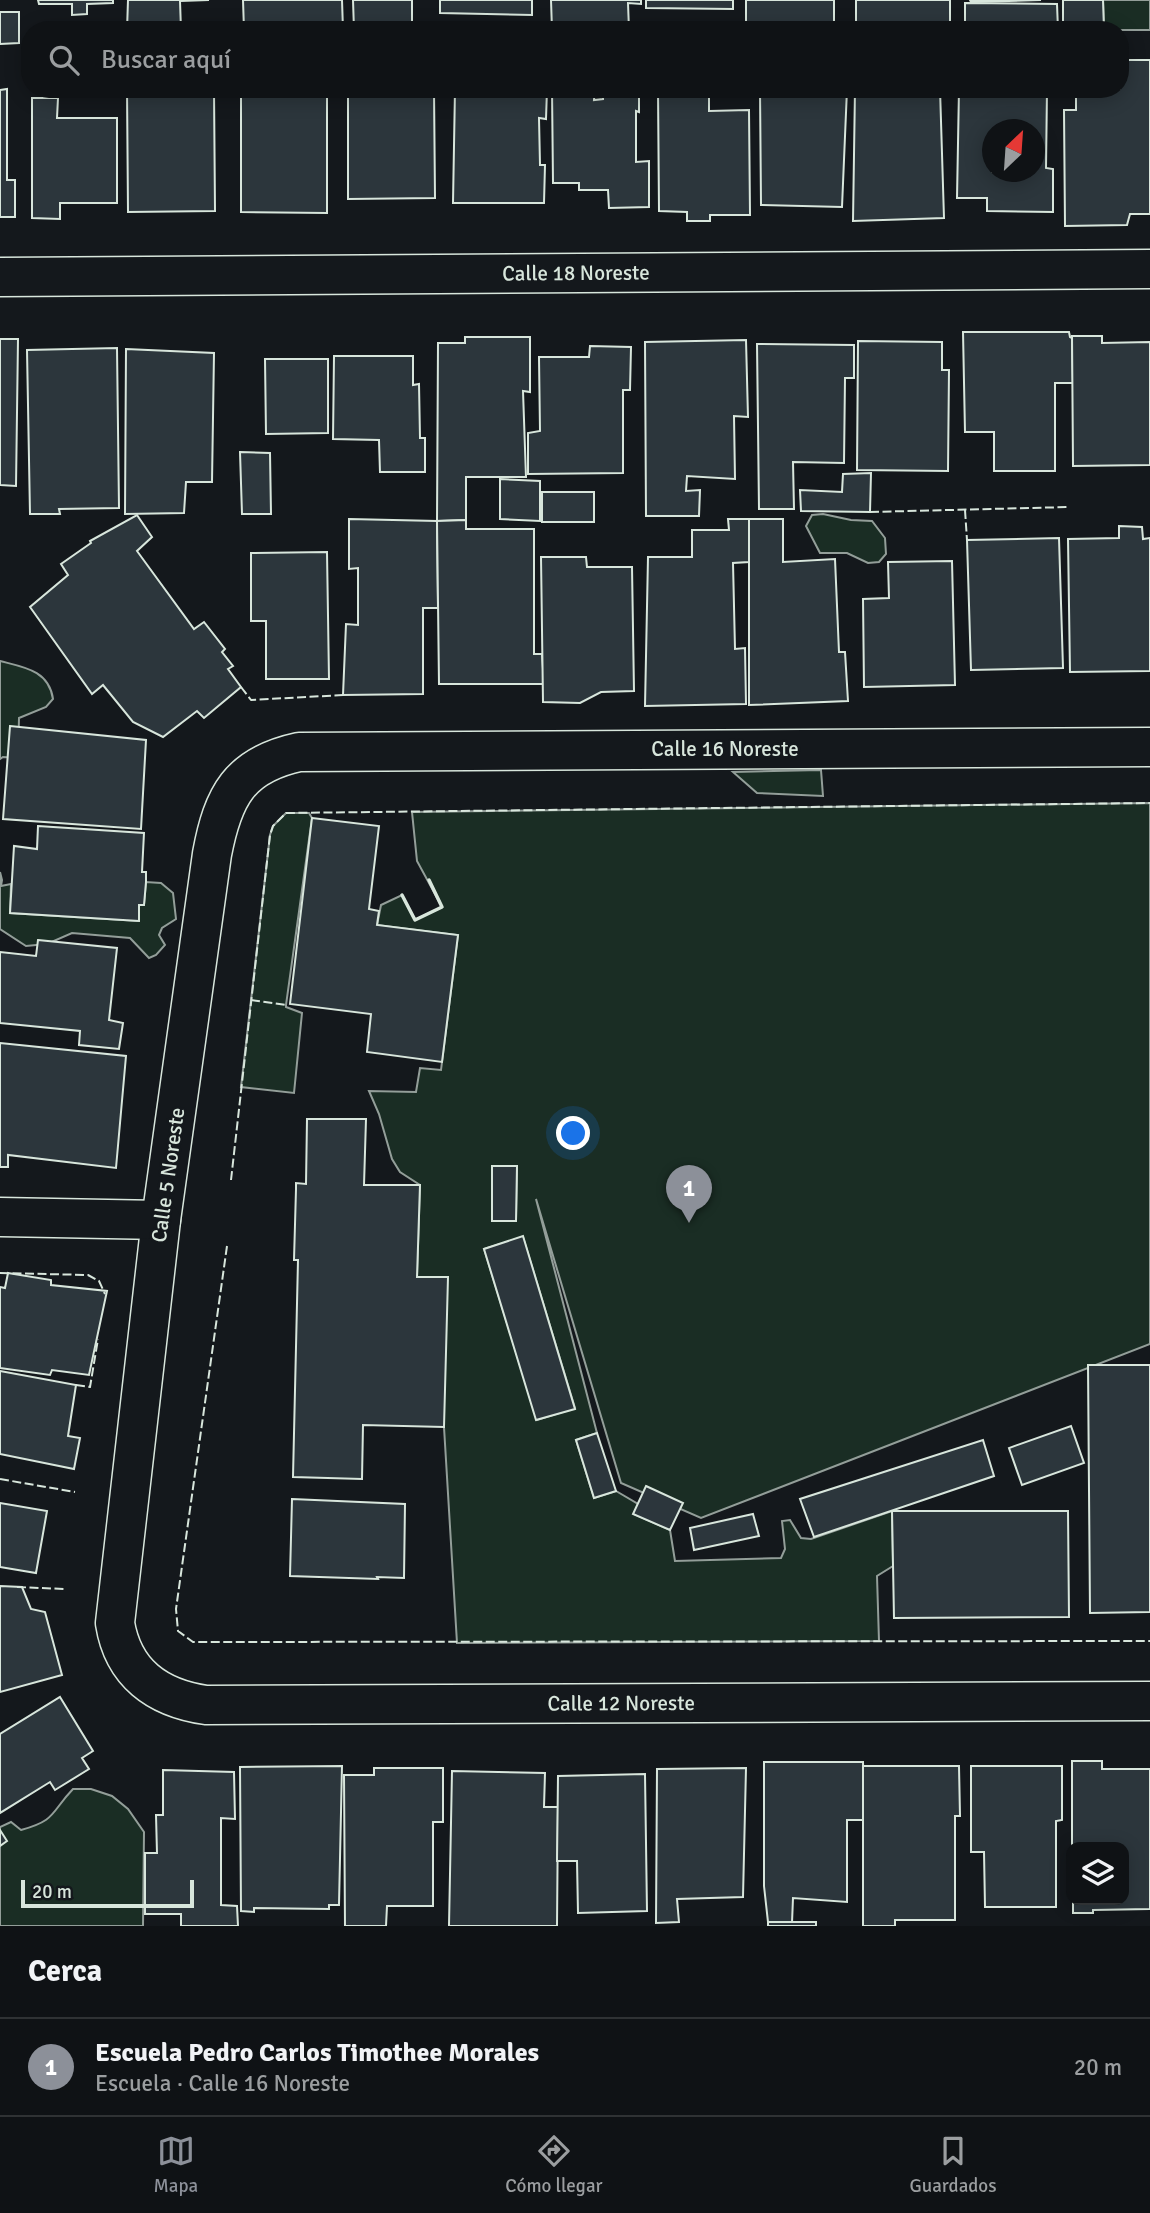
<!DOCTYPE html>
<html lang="es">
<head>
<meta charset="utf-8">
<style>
	:root { --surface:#0f1215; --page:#1d2022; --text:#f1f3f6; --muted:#9b9ea0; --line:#2f3234; --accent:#8c9099 }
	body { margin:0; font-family:Signika,sans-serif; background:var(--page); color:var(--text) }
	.controls { position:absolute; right:21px; bottom:21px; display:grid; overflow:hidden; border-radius:14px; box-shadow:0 4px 18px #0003 }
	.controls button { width:63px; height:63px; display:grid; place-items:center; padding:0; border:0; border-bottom:2px solid var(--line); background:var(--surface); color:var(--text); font:35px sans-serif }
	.compass { position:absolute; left:982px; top:119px; width:63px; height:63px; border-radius:50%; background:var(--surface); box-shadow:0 4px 18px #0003; rotate:25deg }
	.scale { position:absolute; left:21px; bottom:18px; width:173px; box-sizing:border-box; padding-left:7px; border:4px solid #d8e6dc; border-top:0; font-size:19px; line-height:24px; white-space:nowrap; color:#d8e6dc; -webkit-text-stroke:5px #14181c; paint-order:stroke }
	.you { position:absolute; left:574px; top:1134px; width:24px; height:24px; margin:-18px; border:5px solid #fff; border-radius:50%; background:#1a73e8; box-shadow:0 0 0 10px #1a73e833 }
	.badge { display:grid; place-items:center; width:46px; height:46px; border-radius:50%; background:var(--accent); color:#fff; font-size:23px; font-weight:700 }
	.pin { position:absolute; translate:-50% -58px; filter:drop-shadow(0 2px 4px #0008) }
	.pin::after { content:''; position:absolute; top:37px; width:24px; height:21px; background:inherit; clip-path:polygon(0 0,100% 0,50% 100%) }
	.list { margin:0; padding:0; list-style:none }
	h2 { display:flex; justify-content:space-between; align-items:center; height:91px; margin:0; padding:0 28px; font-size:30px }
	h2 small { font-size:23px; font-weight:400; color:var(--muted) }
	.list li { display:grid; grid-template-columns:46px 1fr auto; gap:21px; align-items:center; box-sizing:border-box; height:98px; padding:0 28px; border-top:2px solid var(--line) }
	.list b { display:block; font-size:26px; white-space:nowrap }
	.list p { margin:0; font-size:23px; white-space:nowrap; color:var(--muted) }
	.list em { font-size:23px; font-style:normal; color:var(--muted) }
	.icon { flex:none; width:38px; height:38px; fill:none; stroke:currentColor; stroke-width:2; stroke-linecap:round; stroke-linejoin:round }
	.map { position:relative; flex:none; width:1150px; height:1926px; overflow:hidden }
	.search { position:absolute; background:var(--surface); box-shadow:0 4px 18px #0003; left:21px; right:21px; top:21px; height:77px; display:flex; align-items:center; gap:18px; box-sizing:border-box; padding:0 24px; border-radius:28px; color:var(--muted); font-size:26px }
	.sheet { height:189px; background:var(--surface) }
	nav { display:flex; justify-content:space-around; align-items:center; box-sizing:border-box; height:98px; border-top:2px solid var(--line); background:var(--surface); font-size:19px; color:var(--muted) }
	nav a { display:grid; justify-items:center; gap:4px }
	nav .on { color:var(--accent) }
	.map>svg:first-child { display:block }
	.green { fill:#1a2d24; stroke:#939e99; stroke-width:2; fill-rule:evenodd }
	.building { fill:#2c363c; stroke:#d8e6dc; stroke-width:2; fill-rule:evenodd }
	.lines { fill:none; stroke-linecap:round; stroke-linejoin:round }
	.minor-casing { stroke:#d8e6dc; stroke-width:41 }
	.minor { stroke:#14181c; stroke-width:38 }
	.fence { stroke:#d8e6dc; stroke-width:2; stroke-dasharray:9 3.5; stroke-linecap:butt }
	.wall { stroke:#d8e6dc; stroke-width:3.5 }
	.labels { text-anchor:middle; stroke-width:5; stroke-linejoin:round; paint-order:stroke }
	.street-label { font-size:21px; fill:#d8e6dc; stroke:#14181c }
</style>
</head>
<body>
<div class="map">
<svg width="1150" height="1926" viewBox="0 0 1150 1926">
	<rect width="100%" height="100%" fill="#14181c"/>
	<g class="green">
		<polygon points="1103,0 1150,0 1150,30 1104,30"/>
		<polygon points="823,514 851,520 872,521 885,538 886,554 879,562 868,563 847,553 820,553 806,526 812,515"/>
		<path d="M 0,661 C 23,667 49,670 53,699 L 46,707 L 19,718 L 18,758 L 3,757 L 0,759 Z"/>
		<polygon points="821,770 823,796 757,793 733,772"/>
		<path d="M 1150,803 L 1150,1344 L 701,1518 L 621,1483 L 536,1199 L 597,1433 L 576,1440 L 594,1498 L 616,1491 L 638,1504 L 634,1514 L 670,1530 L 675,1561 L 781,1558 L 785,1549 L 782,1521 L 790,1520 L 801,1538 L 811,1539 L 892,1511 L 893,1566 L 877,1576 L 879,1641 L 457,1643 L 444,1427 L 417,1277 L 420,1185 L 400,1172 L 392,1159 L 379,1114 L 369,1091 L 416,1092 L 420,1068 L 441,1070 L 458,935 L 377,925 L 381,905 L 402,895 L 415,920 L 442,907 L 417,861 L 412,812 ZM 492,1166 L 517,1166 L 516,1221 L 492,1220 ZM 523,1237 L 575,1408 L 537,1420 L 484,1249 Z"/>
		<polygon points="286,813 309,813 312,818 286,1005 286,1007 302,1013 294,1093 241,1087 270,835 273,826"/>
		<polygon points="0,872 2,880 1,886 11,884 10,913 138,921 139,905 144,905 146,882 161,883 173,893 176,919 162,928 159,935 165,945 156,955 149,958 130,938 72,933 47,944 26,946 0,929"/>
		<path d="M 73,1789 L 91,1789 L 112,1796 L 128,1809 L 144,1832 L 143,1926 L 0,1926 L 0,1827 L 11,1822 L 21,1830 C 57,1820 50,1813 73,1789 Z"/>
	</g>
	<g class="building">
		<polygon points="38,0 113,0 113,3 87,4 87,14 72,15 72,4 39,4"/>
		<polygon points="128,0 209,0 180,1 181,30 127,30"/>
		<polygon points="243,0 342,0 343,30 244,30"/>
		<polygon points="353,0 412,0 412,30 354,30"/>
		<polygon points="440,0 532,0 532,15 440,13"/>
		<polygon points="551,0 641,0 641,4 628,3 629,30 552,30"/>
		<polygon points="646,0 733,0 733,9 646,8"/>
		<polygon points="746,0 834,0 834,29 746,27"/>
		<polygon points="856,0 950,0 950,24 856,25"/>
		<polygon points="970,0 1041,0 971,2"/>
		<polygon points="1063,0 1103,0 1104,30 1063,30"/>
		<polygon points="965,3 1057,4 1058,30 965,30"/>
		<polygon points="0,12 19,12 19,43 0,44"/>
		<polygon points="1120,60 1150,60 1150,214 1130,214 1127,225 1065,226 1064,110 1076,110 1076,89 1120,89"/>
		<polygon points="7,89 7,180 15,180 15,217 0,217 0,90"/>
		<polygon points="127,89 214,89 215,211 128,212"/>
		<polygon points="241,89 327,89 327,213 241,212"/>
		<polygon points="373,89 434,89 435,198 348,199 348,91"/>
		<polygon points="455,89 547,89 546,119 539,118 540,165 545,165 544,203 453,203"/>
		<polygon points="552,89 595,89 594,100 603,99 603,89 639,89 639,112 636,111 636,162 649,161 649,207 609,208 608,190 579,190 579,183 553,183"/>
		<polygon points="760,89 847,89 842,207 761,205"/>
		<polygon points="855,89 940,89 944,218 853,221"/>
		<path d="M 959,89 L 1047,89 L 1046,168 L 1053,169 L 1053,212 L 987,211 L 987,198 L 957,198 ZM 992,130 L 1034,130 L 1034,172 L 992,172 Z"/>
		<polygon points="658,90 697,90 709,96 709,111 749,110 750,215 710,215 710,221 687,221 687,212 659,211"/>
		<polygon points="32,98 58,98 57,118 117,118 117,203 60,203 60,219 32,218"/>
		<polygon points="963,332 1069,332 1070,337 1072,338 1073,383 1055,383 1055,471 994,471 994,432 965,432"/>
		<polygon points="1072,336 1102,336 1102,343 1150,342 1150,465 1073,466"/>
		<polygon points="465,337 530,337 530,392 523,391 526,477 466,477 466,520 437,521 438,343 465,343"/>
		<polygon points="0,339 18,339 16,486 0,485"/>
		<polygon points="746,340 748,417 734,416 735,479 687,476 686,491 700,490 699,516 646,516 645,342"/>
		<polygon points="858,341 942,342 942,370 949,370 948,471 857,470"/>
		<polygon points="757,344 854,345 854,378 845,378 844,463 793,462 794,509 759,509"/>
		<polygon points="590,346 631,347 630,390 623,390 623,473 528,474 528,433 540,431 539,357 589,357"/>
		<polygon points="117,348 119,508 59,509 60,514 30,514 27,350"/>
		<polygon points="126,349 214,353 212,482 186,482 184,513 125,514"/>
		<polygon points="334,356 413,356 413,385 419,384 420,438 425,438 425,472 380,472 379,440 333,439"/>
		<polygon points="265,359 328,359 328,433 266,434"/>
		<polygon points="240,452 270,453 271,514 242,514"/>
		<polygon points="871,473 870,512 801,511 800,490 842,492 843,474"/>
		<polygon points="500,479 540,481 540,521 500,519"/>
		<rect x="542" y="492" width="52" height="30"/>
		<polygon points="137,515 152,537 137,551 194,629 204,622 225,649 222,652 233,666 228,669 241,687 204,718 197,711 163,737 133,722 103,685 92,694 30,607 68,575 61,564 91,543 90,541"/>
		<polygon points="349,519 437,521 438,608 423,608 423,694 343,695 346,624 358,625 358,568 349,569"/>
		<polygon points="728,519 749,519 749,562 733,563 735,649 745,648 746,704 645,706 648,557 692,557 692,530 729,530"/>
		<polygon points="749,519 783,519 783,562 835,559 839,652 845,652 848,701 749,705"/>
		<polygon points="466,520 466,529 534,529 534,654 542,654 544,684 439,684 437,521"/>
		<polygon points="1119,526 1142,527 1143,539 1150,538 1150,671 1070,672 1068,539 1119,538"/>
		<polygon points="1059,538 1063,668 971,670 967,540"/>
		<polygon points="327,552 329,679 266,679 266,621 251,621 251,553"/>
		<polygon points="541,557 586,557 587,567 632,567 634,691 601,692 580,703 543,702"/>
		<polygon points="952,561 955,685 864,687 863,599 889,598 888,562"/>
		<polygon points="10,726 146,740 141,829 3,819"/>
		<polygon points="312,818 379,826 369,909 379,911 377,925 458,935 442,1062 367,1052 371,1014 290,1004"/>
		<polygon points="38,826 144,833 142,872 146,872 146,882 144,905 139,905 139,921 10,913 14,846 37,849"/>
		<polygon points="38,940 117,948 109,1020 123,1023 119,1049 79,1045 80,1031 0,1023 0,952 36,956"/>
		<polygon points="0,1043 126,1056 116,1168 8,1155 8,1167 0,1167"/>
		<polygon points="307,1119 366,1119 364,1185 420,1185 417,1277 448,1277 444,1427 363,1425 362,1479 293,1477 298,1260 294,1260 296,1189 296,1183 306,1184"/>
		<polygon points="492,1166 517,1166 516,1221 492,1221"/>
		<polygon points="523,1236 575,1409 536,1420 484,1249"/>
		<polygon points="8,1273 51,1280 51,1285 107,1291 89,1375 52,1370 50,1375 0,1368 0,1287 5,1288"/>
		<polygon points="1088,1365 1150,1365 1150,1612 1090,1613"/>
		<polygon points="0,1371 76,1385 68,1436 80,1438 74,1469 0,1454"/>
		<polygon points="1071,1426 1084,1463 1022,1485 1009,1448"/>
		<polygon points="597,1433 616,1491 594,1498 576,1440"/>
		<polygon points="983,1440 994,1476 814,1537 800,1499"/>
		<polygon points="646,1486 683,1503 670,1530 633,1514"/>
		<polygon points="292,1499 405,1504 404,1578 377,1577 378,1579 290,1576"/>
		<polygon points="0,1503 47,1511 36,1573 0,1567"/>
		<polygon points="892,1511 1068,1511 1069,1617 894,1618"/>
		<polygon points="753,1514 759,1536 694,1550 690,1528"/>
		<polygon points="0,1586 22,1587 31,1609 45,1612 62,1675 0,1692"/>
		<polygon points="60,1697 93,1751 82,1758 89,1769 55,1790 50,1782 0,1813 0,1734"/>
		<polygon points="1072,1761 1102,1761 1102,1769 1150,1769 1150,1909 1093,1910 1093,1913 1073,1913 1073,1900 1124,1900 1124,1847 1072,1847"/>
		<polygon points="764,1762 863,1762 864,1820 847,1820 847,1902 793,1898 792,1923 768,1922 764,1886"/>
		<polygon points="342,1766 339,1905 329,1905 329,1909 254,1908 254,1912 241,1911 240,1767"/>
		<polygon points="863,1766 959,1766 960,1816 955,1816 955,1920 895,1920 895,1926 863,1926"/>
		<polygon points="971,1766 1062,1766 1062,1820 1056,1821 1056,1907 985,1907 984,1852 971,1852"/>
		<polygon points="374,1768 443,1768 443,1822 433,1822 433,1906 387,1906 386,1926 345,1926 344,1775 374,1775"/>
		<polygon points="746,1768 743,1897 677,1899 679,1922 656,1923 657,1769"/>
		<polygon points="163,1770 234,1772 235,1819 221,1818 221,1905 237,1906 238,1926 181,1926 181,1914 145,1914 145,1853 157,1853 156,1815 163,1815"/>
		<polygon points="452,1771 545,1773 544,1807 558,1807 557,1926 449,1926"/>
		<polygon points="645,1774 647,1911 578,1913 577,1861 557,1861 558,1776"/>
		<polygon points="0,1830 7,1841 0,1846"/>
		<rect x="768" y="1922" width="48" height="4"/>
	</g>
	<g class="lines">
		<g class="minor-casing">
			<g id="minor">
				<path id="s1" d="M 0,277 L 1150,269"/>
				<path id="s2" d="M 1150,747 L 299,752 C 239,765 223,796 212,854 L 161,1220 L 115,1623 C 123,1673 157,1698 206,1705 L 1150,1701"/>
				<polyline points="0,1217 161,1220"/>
			</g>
		</g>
		<use href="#minor" class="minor"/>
		<g class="fence">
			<polyline points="965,510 967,540"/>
			<polyline points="870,512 1069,507"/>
			<polyline points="241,687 251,700 343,695"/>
			<polyline points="251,1000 286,1005"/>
			<polyline points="231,1180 270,835 273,826 286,813 1150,803"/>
			<polyline points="227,1246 176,1609 178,1631 193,1642 1150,1641"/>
			<polyline points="0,1273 88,1275 99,1281 105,1294"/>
			<polyline points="76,1385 90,1387 98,1339"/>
			<polyline points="0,1479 75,1492"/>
			<polyline points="17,1587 65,1589"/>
		</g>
		<polyline class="wall" points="402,895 415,920 442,907 429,880"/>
	</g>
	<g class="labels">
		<g class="street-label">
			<text dy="7" stroke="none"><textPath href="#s1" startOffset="576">Calle 18 Noreste</textPath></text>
			<text x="725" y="756">Calle 16 Noreste</text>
			<text transform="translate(168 1175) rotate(-82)" y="7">Calle 5 Noreste</text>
			<text dy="7" stroke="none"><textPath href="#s2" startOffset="2319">Calle 12 Noreste</textPath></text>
		</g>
	</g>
</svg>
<div class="controls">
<button><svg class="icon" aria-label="layers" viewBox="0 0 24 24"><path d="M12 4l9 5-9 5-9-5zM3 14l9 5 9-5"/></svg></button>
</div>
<svg class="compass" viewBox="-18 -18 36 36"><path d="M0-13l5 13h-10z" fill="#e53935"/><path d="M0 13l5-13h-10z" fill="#9b9ea0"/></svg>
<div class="scale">20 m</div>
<div class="you"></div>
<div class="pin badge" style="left:689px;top:1223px">1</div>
<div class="search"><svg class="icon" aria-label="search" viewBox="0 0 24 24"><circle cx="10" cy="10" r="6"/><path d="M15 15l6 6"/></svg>Buscar aquí</div>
</div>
<section class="sheet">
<h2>Cerca<small></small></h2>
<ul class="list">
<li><span class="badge">1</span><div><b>Escuela Pedro Carlos Timothee Morales</b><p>Escuela · Calle 16 Noreste</p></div><em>20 m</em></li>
</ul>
</section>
<nav>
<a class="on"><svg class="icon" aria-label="map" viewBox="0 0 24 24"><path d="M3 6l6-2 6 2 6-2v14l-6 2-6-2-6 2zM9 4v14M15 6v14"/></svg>Mapa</a>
<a><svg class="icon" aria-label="directions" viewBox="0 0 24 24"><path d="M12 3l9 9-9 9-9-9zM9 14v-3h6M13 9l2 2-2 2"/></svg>Cómo llegar</a>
<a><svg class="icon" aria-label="saved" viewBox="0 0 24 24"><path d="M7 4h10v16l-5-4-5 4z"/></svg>Guardados</a>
</nav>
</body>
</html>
